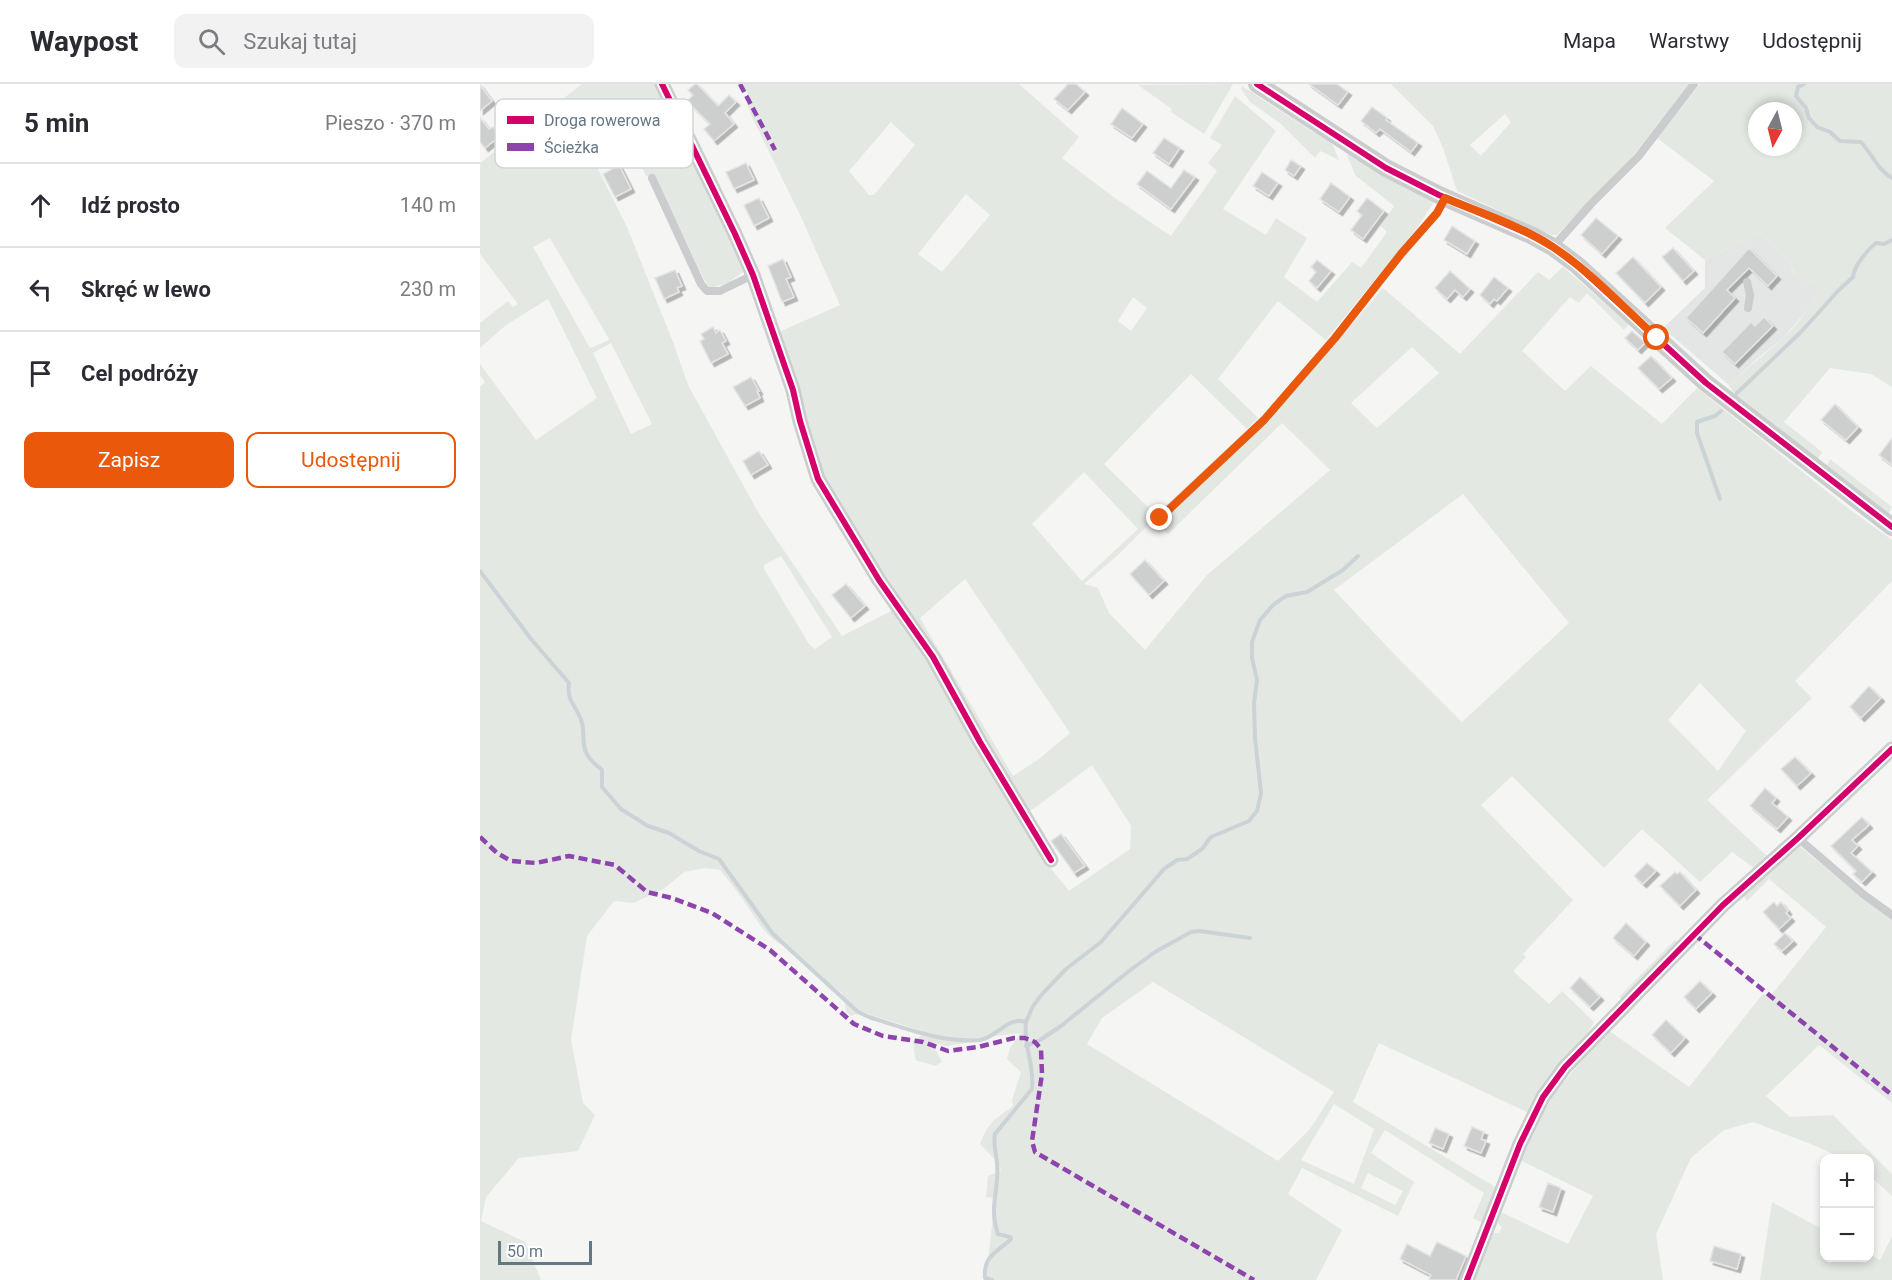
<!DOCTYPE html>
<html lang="pl">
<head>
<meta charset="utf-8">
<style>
	:root { --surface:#fff; --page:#f2f2f3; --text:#2b2b33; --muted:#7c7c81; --line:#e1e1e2; --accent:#ea580c }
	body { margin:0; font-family:Roboto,sans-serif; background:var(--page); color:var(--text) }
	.controls { position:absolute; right:18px; bottom:18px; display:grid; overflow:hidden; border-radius:12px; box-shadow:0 3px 9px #0003 }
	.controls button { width:54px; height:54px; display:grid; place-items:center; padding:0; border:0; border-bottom:2px solid var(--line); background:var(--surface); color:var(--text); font:30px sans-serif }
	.compass { position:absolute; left:1268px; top:18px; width:54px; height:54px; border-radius:50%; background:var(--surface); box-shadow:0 3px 9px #0003; rotate:187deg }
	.scale { position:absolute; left:18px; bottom:15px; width:94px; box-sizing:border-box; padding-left:6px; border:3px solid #657684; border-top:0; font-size:16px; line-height:21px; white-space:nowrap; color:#657684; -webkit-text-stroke:4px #fff; paint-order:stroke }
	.stop { position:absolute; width:18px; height:18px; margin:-14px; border:4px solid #ea580c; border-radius:50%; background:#fff }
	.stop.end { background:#ea580c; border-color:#fff; box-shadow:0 2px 6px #0008 }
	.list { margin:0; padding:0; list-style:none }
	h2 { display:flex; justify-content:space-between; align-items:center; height:78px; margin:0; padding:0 24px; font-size:26px }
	h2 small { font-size:20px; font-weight:400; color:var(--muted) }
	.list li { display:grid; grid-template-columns:39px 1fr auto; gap:18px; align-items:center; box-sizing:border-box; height:84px; padding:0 24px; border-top:2px solid var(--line) }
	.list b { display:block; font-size:22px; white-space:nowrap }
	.list em { font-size:20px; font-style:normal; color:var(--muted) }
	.actions { display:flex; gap:12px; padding:18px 24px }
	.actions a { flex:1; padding:14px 0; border:2px solid var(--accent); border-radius:12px; text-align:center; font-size:21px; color:var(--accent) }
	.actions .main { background:var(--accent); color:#fff }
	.icon { flex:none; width:33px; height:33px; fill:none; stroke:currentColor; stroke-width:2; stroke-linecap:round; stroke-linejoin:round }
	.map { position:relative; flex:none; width:1412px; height:1196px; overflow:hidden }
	header { display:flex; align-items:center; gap:36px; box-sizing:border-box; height:84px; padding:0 30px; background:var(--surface); border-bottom:2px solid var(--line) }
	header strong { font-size:28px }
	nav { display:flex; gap:33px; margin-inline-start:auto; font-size:21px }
	.search { width:420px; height:54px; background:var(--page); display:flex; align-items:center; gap:15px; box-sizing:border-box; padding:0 21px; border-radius:12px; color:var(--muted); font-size:22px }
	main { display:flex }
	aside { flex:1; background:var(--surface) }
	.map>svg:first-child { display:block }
	.built { fill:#e4e5e5 }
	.green { fill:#e4e8e2; fill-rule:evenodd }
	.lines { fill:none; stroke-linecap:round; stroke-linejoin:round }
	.stream { stroke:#cbd3d6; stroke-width:4 }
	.building { fill:#cdcfcf; stroke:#e4e4e4; stroke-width:1.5; filter:url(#shadow) }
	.service { stroke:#cacccd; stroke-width:8 }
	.minor { stroke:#cacccd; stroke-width:15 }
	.tertiary { stroke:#cacccd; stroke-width:18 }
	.quiet { stroke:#8e44ad; stroke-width:4.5; stroke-dasharray:9 4.5; stroke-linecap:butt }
	.cycleway-casing { stroke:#fff; stroke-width:10 }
	.cycleway { stroke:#d6006c; stroke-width:6 }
	.route { stroke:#ea580c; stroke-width:8 }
	.key { fill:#fff; stroke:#d1d6da; stroke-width:1.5 }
	.key-label { font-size:16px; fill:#657684 }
</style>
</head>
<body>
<header>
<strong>Waypost</strong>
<div class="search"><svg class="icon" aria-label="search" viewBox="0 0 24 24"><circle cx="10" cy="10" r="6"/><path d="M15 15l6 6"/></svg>Szukaj tutaj</div>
<nav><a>Mapa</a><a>Warstwy</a><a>Udostępnij</a></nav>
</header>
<main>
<aside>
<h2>5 min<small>Pieszo · 370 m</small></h2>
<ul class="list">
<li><svg class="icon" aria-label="ahead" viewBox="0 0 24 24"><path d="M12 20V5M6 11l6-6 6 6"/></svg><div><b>Idź prosto</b></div><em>140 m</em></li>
<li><svg class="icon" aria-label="left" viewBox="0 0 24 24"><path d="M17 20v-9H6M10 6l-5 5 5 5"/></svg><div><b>Skręć w lewo</b></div><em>230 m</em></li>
<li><svg class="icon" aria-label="arrive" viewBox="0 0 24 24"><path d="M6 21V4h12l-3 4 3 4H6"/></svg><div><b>Cel podróży</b></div></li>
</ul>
<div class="actions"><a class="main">Zapisz</a><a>Udostępnij</a></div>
</aside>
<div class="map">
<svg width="1412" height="1196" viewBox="0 0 1412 1196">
	<defs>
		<filter id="shadow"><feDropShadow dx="3.5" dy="3.5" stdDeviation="0" flood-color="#0004"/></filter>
	</defs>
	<rect width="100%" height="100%" fill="#f5f5f4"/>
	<polygon class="built" points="1280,149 1311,180 1314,191 1342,203 1329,224 1303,254 1278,274 1249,301 1183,244 1225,204 1225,176"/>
	<g class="green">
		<path d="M 102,0 L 176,0 L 244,138 L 264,187 L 248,199 L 230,204 L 224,195 L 174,91 L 166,92 L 146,48 L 114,77 L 147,143 L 193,258 L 208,301 L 278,428 L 362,552 L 413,526 L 455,589 L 569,782 L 589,807 L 650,765 L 651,742 L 612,681 L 548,729 L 409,503 L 345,393 L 335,370 L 317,295 L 299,248 L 360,221 L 321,133 L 272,33 L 266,17 L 270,13 L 262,0 L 539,0 L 599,53 L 582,74 L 632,112 L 691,152 L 737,87 L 728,79 L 742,61 L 730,54 L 755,12 L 796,47 L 743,125 L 786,151 L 796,134 L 827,154 L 804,193 L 837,218 L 872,178 L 881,184 L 907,148 L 901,142 L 914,122 L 875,91 L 867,71 L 870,69 L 954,118 L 937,144 L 846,256 L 798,217 L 738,295 L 778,334 L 767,345 L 711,290 L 624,380 L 675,430 L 674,435 L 639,470 L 604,500 L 618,504 L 629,529 L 665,566 L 727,491 L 850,386 L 802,339 L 688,450 L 680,440 L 790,336 L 903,204 L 980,270 L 1058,188 L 1069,196 L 1083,183 L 1149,240 L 1144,246 L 1107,209 L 1099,219 L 1090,213 L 1042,267 L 1085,307 L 1111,282 L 1182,340 L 1217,304 L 1369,425 L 1412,456 L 1412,497 L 1315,597 L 1332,614 L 1227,716 L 1287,772 L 1274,784 L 1252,768 L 1220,798 L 1162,745 L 1124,784 L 1032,692 L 1001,721 L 1093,816 L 1043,870 L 1046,873 L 1033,887 L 1069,920 L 1082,907 L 1114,938 L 1109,947 L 1049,1029 L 899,959 L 873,1018 L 1017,1104 L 1003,1139 L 993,1134 L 1004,1109 L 905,1046 L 891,1069 L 934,1098 L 918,1132 L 822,1084 L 808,1110 L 862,1146 L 836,1196 L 506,1196 L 515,1114 L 506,1113 L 508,1092 L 521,1087 L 519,1080 L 500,1060 C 510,1036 513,1037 533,1022 L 532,1016 L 541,988 L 527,975 L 530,964 L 541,949 L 500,954 C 497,957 471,962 465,962 C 465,962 456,959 455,958 L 455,965 L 462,978 L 455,982 C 431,972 437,985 433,957 L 441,952 L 442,947 L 382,928 L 371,932 L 366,928 C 364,907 364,910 347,899 L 345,895 L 303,861 C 284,853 273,829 261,813 C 255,804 247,795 240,786 L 225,784 L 204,788 L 185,804 L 154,819 L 134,817 L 107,852 L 91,956 L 103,1019 L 115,1031 L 98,1067 L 39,1074 L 6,1113 L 1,1137 L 45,1158 L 61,1196 L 0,1196 L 0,303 L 5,298 L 0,291 L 0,280 L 56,356 L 117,314 L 68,215 L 26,241 L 0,264 L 0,239 L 28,217 L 33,223 L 38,220 L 0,170 L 0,79 ZM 411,38 L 435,61 L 394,111 L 389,111 L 369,87 ZM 486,110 L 510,131 L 462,188 L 438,170 ZM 70,154 L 129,255 L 129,256 L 110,264 L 53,163 ZM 653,213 L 667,224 L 651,247 L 638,237 ZM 131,259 L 172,340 L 151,350 L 113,269 ZM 932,263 L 959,289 L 897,344 L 871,319 ZM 604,388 L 658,445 L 602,497 L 552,440 ZM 983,410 L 1089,539 L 982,638 L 918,574 L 854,506 ZM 301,472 L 352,553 L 335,565 L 329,560 L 284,485 L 284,481 ZM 485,495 L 590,649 L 559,675 L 533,692 L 440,534 ZM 1220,599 L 1266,647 L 1238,687 L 1188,636 ZM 673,898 L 854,1008 L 830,1045 L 798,1077 L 607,960 L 622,934 ZM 854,1020 L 894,1045 L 874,1100 L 821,1076 ZM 888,1089 L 923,1107 L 915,1121 L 881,1104 Z"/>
		<polygon points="753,0 724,50 691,28 692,25 658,1"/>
		<path d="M 911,0 L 1210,0 L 1149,77 L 1077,151 L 1072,151 L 977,107 L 963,64 L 953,42 ZM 1025,30 L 1031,38 L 1001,72 L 990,61 Z"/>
		<path d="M 1220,0 L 1412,0 L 1412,303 L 1391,290 L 1350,284 L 1304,338 L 1342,368 L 1337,377 L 1255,311 L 1249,301 C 1266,285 1284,271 1302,255 C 1318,241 1331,221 1342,203 L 1316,195 L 1311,180 L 1280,149 L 1225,176 L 1185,144 L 1234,97 L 1177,54 ZM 1277,27 L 1313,27 L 1313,63 L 1277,63 Z"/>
		<path d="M 762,2 L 833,48 C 852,53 852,59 859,76 L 840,67 L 835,74 L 801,40 L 770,18 L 761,5 Z"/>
		<polygon points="1350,375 1412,423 1408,430 1347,382"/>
		<polygon points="1317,760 1375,808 1412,835 1412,1019 1339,961 1286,1012 1310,1033 1353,1031 1412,1090 1412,1112 1390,1092 1390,1074 1362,1074 1336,1062 1273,1038 1244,1046 1211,1074 1176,1150 1183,1196 994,1196 1013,1149 1019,1149 1022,1143 1016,1137 1019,1127 1088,1160 1113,1112 1040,1076 1065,1025 1076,1007 1128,946 1209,1003 1282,911 1293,909 1346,843 1289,795 1267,817 1263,810"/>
		<polygon points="1195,856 1199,860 1143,916 1139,913"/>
		<polygon points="1292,1118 1344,1146 1344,1174 1390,1174 1390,1170 1400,1176 1412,1152 1412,1196 1280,1196"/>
	</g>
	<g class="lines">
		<g class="stream">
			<path d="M 1324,0 L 1318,3 L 1316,12 L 1326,24 L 1329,34 L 1337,43 L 1350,48 L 1360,57 L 1381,58 C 1391,69 1399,87 1412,94"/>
			<path d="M 1257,309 L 1320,249 L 1358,207 L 1373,193 C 1374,182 1387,166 1396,159 L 1404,160 L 1412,156"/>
			<polyline points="1240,415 1217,349 1217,338 1235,332 1241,327"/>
			<path d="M 0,487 L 51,555 L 89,599 C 86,618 98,623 102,639 C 105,650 101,662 108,672 C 111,677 117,682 122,686 L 122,703 L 141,725 L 168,742 L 189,749 L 219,767 L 239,775 L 293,850 L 378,928 L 389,933 C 424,944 462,959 500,956 C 517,954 527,932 546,938 C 543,961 555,983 552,1005 L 515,1050 C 513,1060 516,1068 517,1078 C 520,1105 508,1122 518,1150 L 530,1153 L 531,1155 C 518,1168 503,1171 505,1194 L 512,1196"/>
			<polyline points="546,938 553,922 563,909 586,885 621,858 684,785 697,776 707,775 722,765 731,753 769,737 777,727 781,709 775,654 774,620 777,596 772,574 772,558 780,536 793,521 806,512 827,508 863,486 878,472"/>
			<polyline points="546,962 560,956 581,942 649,887 675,868 711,848 719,847 770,854"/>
		</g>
	</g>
	<g class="building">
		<polygon points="215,0 217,0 238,22 249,11 256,18 245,29 254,40 234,57 224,45 230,40 207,17 213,11 208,6"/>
		<polygon points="588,0 596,0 605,8 588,26 574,15"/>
		<polygon points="829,0 857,0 868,8 858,21"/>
		<polygon points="0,1 12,17 0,27"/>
		<polygon points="892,23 907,34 906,36 938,59 931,68 900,45 896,49 881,37"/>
		<polygon points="642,24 663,40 652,54 631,40"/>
		<polygon points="0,34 9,45 13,43 20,52 5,64 0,58"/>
		<polygon points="684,54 700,64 689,80 673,69"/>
		<polygon points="811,76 821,82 814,92 805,86"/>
		<polygon points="266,79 274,96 254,105 246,88"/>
		<polygon points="139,81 151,105 135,113 123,90"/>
		<polygon points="704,86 715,93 691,125 657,100 667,87 691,104"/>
		<polygon points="782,88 798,99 789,112 773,102"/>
		<polygon points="851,99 870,113 859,128 840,115"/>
		<polygon points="279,114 289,134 274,142 264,121"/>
		<polygon points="887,114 904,127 883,155 871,146 882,131 877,127"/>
		<polygon points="1116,134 1138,152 1122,170 1101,151"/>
		<polygon points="972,142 995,157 987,170 964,156"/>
		<polygon points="1193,164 1214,187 1203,197 1182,173"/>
		<polygon points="1269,164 1297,192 1288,202 1269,184 1247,206 1255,214 1223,249 1206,234"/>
		<polygon points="1153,173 1181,203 1165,219 1136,189"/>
		<polygon points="303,175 311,193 306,195 314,213 302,218 288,182"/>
		<polygon points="837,176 851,187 837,204 829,197 836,188 831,183"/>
		<polygon points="195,186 202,202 197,204 199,208 184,215 175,194"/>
		<polygon points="970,187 990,205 983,213 975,206 967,215 955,204"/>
		<polygon points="1014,193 1028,204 1017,217 1014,215 1010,220 1000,211"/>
		<polygon points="1284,233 1293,242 1255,280 1242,268 1271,238 1275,242"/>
		<polygon points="233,243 236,249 240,246 246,257 242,259 248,270 231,279 220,257 224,255 221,250"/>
		<polygon points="1152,247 1165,259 1158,266 1145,254"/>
		<polygon points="1171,272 1192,294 1179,305 1158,284"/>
		<polygon points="271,293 279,307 277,307 280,314 265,322 253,303"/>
		<polygon points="1355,320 1378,343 1366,356 1341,336"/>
		<polygon points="1412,354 1412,381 1399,371"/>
		<polygon points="279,367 288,381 271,391 263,377"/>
		<polygon points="665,476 684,497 669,511 650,490"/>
		<polygon points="366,500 385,522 371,534 352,511"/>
		<polygon points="1389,602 1401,614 1381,634 1370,623"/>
		<polygon points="1315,673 1331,689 1317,702 1301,685"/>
		<polygon points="1285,704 1296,714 1292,719 1308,733 1297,745 1270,722"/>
		<polygon points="1382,733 1389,741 1372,756 1378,762 1371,769 1392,788 1382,798 1373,790 1376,787 1351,762"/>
		<polygon points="581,750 605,782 594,789 571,757"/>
		<polygon points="1167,779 1176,787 1163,800 1154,792"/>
		<polygon points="1195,788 1197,790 1200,788 1216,806 1200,822 1180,802"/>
		<polygon points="1294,818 1297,822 1301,818 1308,827 1306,829 1311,834 1299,845 1283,828"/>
		<polygon points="1146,839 1166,858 1154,872 1133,854"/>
		<polygon points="1305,849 1313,857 1302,867 1294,860"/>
		<polygon points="1100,893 1120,913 1110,923 1090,904"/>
		<polygon points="1220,897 1232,909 1216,925 1204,913"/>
		<polygon points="1186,936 1205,954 1191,969 1172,951"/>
		<polygon points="992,1043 1004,1048 1001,1055 1006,1057 1001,1069 984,1062"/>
		<polygon points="955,1044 969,1050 963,1065 949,1059"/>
		<polygon points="1068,1099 1081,1104 1073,1128 1059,1123"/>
		<polygon points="957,1158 986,1172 976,1196 949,1196 951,1191 920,1175 927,1160 950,1172"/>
		<polygon points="1234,1162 1261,1170 1257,1185 1230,1177"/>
	</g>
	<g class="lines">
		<g class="service">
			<polyline points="172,94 221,200 227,207 240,207 273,191"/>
			<polyline points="1074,162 1111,120 1158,73 1214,0"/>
			<polyline points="1267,198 1270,211 1268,224"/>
			<polyline points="680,433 784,336 855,254 921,170 957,129 965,115"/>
			<polyline points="1318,754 1383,810 1412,831"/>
		</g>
		<g class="minor">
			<polyline points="182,0 255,150 273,191 313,306 320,337 338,395 399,496 453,573 500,658 571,776"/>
			<polyline points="987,1196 1040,1060 1063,1013 1085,983 1243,821 1318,754 1412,665"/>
		</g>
		<polyline class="tertiary" points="777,0 906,84 959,111 1051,151 1073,163 1097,181 1226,299 1412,443"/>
		<g class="quiet">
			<polyline points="260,0 295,66"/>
			<polyline points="0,753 17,769 31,777 56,779 89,772 135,781 167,808 192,814 232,829 290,866 374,940 403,952 443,958 468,967 498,963 534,954 545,954 555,958 561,965 562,990 552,1057 555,1068 774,1196"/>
			<polyline points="1214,850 1412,1011"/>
		</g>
		<g class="cycleway-casing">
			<g id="cycleway">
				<polyline points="182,0 255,150 273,191 313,306 320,337 338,395 399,496 453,573 500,658 571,776"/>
				<polyline points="777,0 906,84 959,111 1051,151 1073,163 1097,181 1226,299 1412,443"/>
				<polyline points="987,1196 1040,1060 1063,1013 1085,983 1243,821 1318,754 1412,665"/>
			</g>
		</g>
		<use href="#cycleway" class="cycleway"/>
	</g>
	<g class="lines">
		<path class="route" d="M 680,434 L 784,336 L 855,254 L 921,170 L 957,129 L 965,114 C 1001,129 1041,142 1073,163 C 1111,188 1144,224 1177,254"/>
	</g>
	<rect x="15" y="15" width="198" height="69" rx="9" class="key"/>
	<rect x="27" y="32" width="27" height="8" fill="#d6006c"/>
	<rect x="27" y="59" width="27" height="8" fill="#8e44ad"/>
	<g class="key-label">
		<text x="64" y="42">Droga rowerowa</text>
		<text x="64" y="69">Ścieżka</text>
	</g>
</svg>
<div class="controls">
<button>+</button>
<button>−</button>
</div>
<svg class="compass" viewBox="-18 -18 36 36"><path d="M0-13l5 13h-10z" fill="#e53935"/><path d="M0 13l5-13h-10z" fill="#7c7c81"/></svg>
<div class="scale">50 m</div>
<div class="stop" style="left:1177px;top:254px"></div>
<div class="stop end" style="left:680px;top:434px"></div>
</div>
</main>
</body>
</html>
